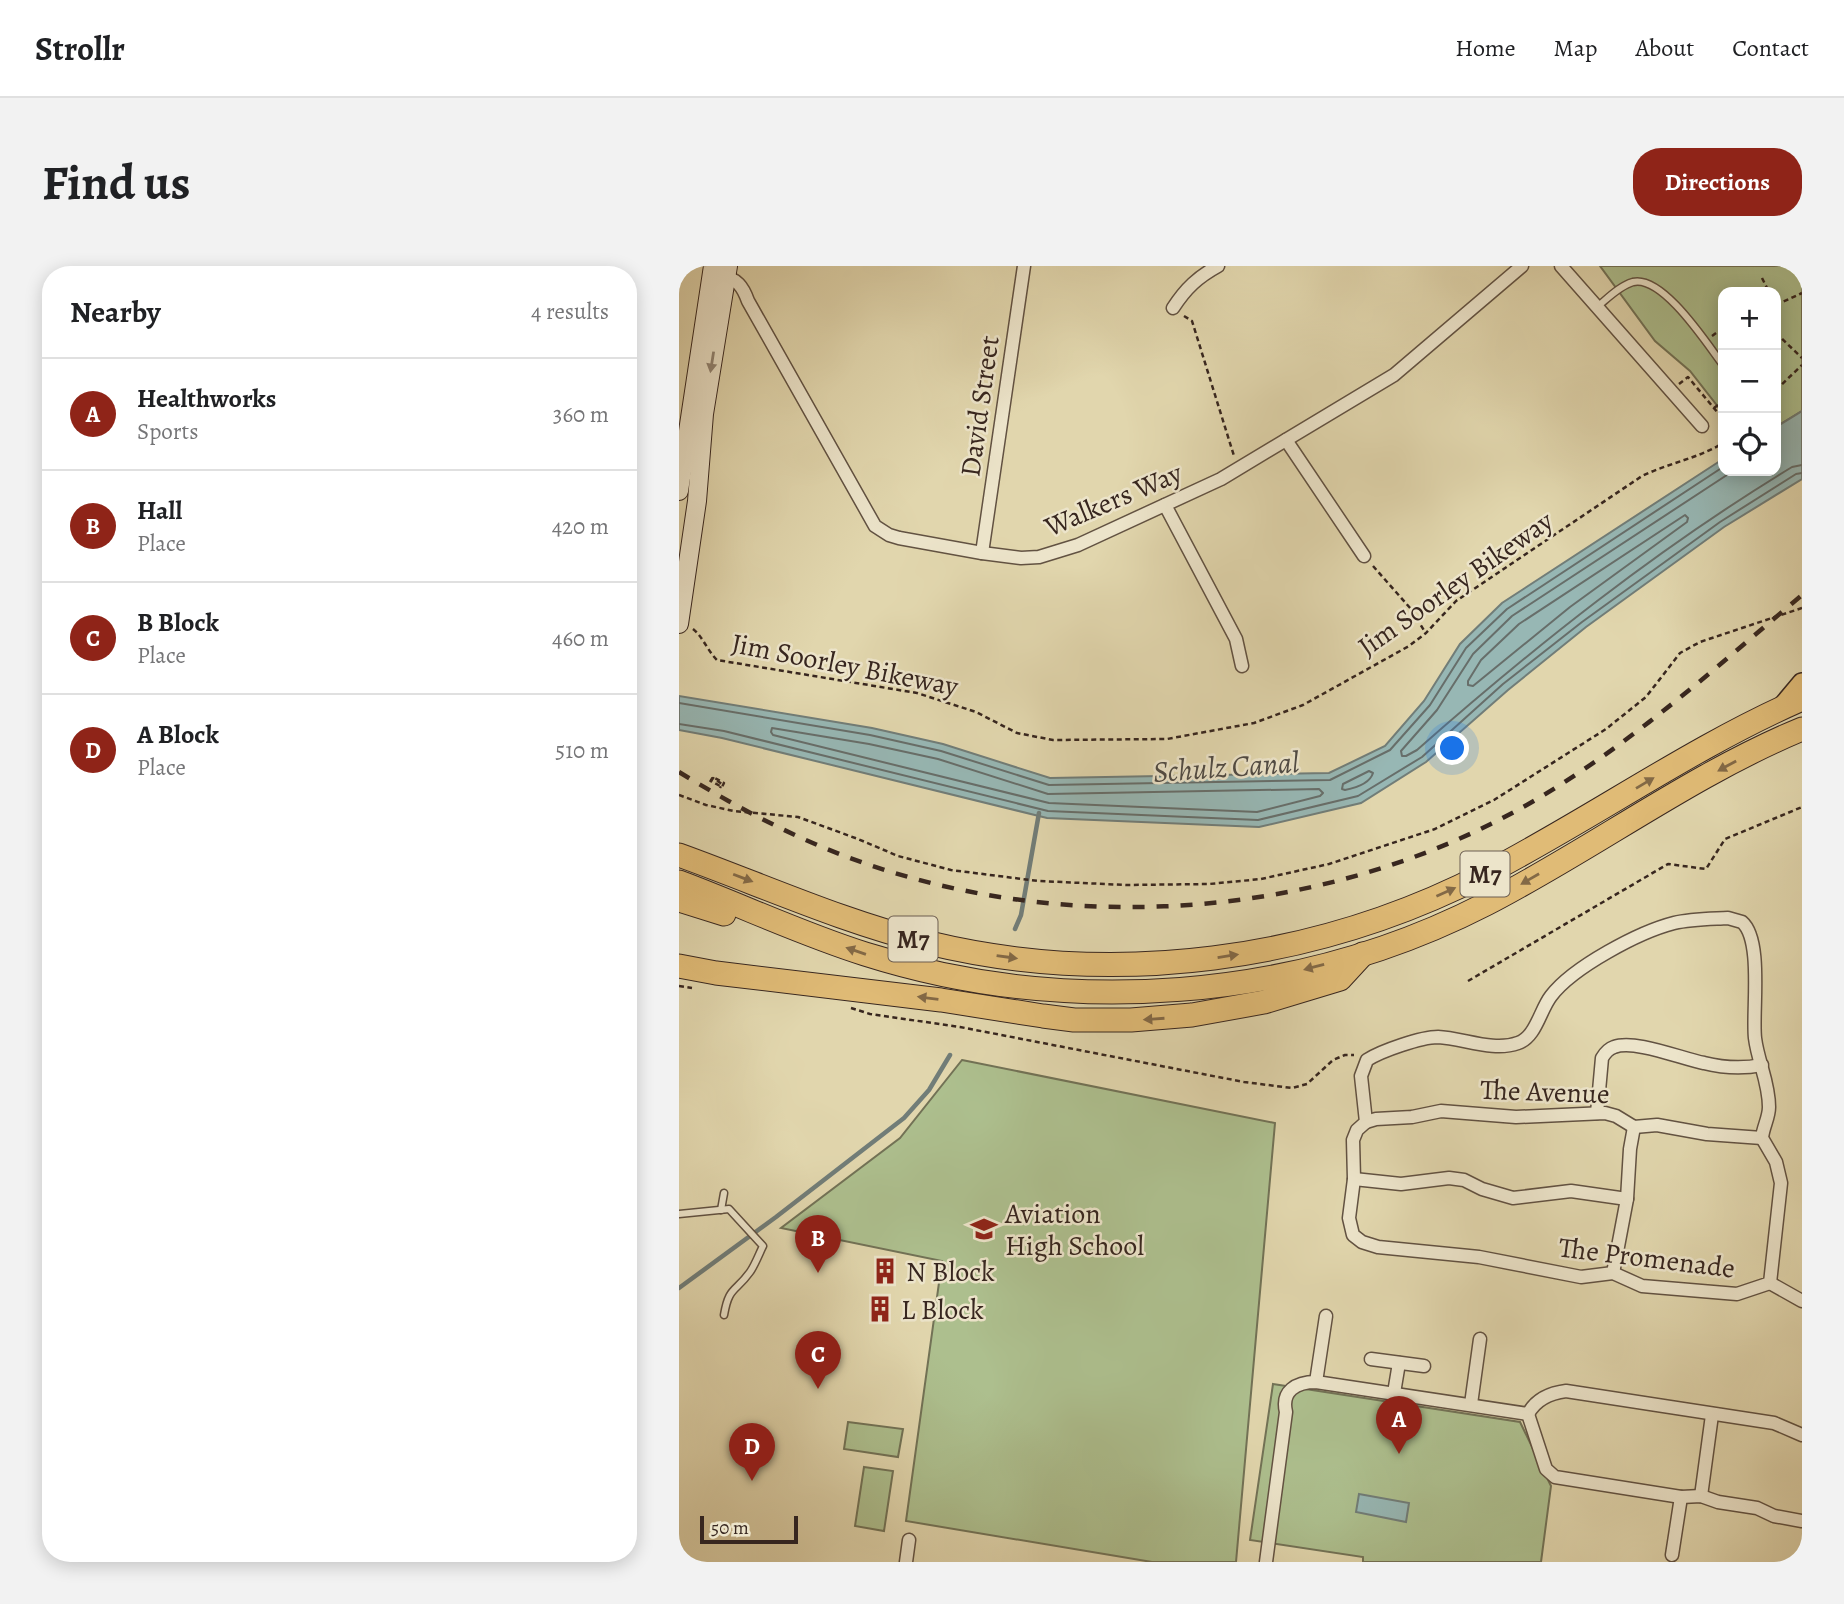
<!DOCTYPE html>
<html lang="en">
<head>
<meta charset="utf-8">
<style>
	:root { --surface:#fff; --page:#f2f2f2; --text:#202124; --muted:#757577; --line:#e0e0e0; --accent:#8f2418 }
	body { margin:0; font-family:Alegreya,serif; background:var(--page); color:var(--text) }
	.controls { position:absolute; right:21px; top:21px; display:grid; overflow:hidden; border-radius:14px; box-shadow:0 4px 18px #0003 }
	.controls button { width:63px; height:63px; display:grid; place-items:center; padding:0; border:0; border-bottom:2px solid var(--line); background:var(--surface); color:var(--text); font:35px sans-serif }
	.scale { position:absolute; left:21px; bottom:18px; width:98px; box-sizing:border-box; padding-left:7px; border:4px solid #37261f; border-top:0; font-size:19px; line-height:24px; white-space:nowrap; color:#37261f; -webkit-text-stroke:5px #ece4ca; paint-order:stroke }
	.you { position:absolute; left:774px; top:483px; width:24px; height:24px; margin:-18px; border:5px solid #fff; border-radius:50%; background:#1a73e8; box-shadow:0 0 0 10px #1a73e833 }
	.badge { display:grid; place-items:center; width:46px; height:46px; border-radius:50%; background:var(--accent); color:#fff; font-size:23px; font-weight:700 }
	.pin { position:absolute; translate:-50% -58px; filter:drop-shadow(0 2px 4px #0008) }
	.pin::after { content:''; position:absolute; top:37px; width:24px; height:21px; background:inherit; clip-path:polygon(0 0,100% 0,50% 100%) }
	.list { margin:0; padding:0; list-style:none }
	h2 { display:flex; justify-content:space-between; align-items:center; height:91px; margin:0; padding:0 28px; font-size:30px }
	h2 small { font-size:23px; font-weight:400; color:var(--muted) }
	.list li { display:grid; grid-template-columns:46px 1fr auto; gap:21px; align-items:center; box-sizing:border-box; height:112px; padding:0 28px; border-top:2px solid var(--line) }
	.list b { display:block; font-size:26px; white-space:nowrap }
	.list p { margin:0; font-size:23px; white-space:nowrap; color:var(--muted) }
	.list em { font-size:23px; font-style:normal; color:var(--muted) }
	.icon { flex:none; width:38px; height:38px; fill:none; stroke:currentColor; stroke-width:2; stroke-linecap:round; stroke-linejoin:round }
	.map { position:relative; flex:none; width:1123px; height:1296px; overflow:hidden; border-radius:28px }
	header { display:flex; align-items:center; gap:42px; box-sizing:border-box; height:98px; padding:0 35px; background:var(--surface); border-bottom:2px solid var(--line) }
	header strong { font-size:33px }
	nav { display:flex; gap:38px; margin-inline-start:auto; font-size:24px }
	.intro { display:flex; align-items:center; justify-content:space-between; box-sizing:border-box; height:168px; padding:0 42px }
	h1 { margin:0; font-size:49px }
	.button { padding:18px 32px; border-radius:28px; background:var(--accent); color:#fff; font-size:24px; font-weight:700 }
	main { display:flex; gap:42px; padding:0 42px }
	aside { flex:1; background:var(--surface); border-radius:28px; box-shadow:0 4px 18px #0003 }
	.map>svg:first-child { display:block }
	.green { fill:#adbf8e; stroke:#727256; stroke-width:2 }
	.water { fill:#97b7b4; stroke:#717d78; stroke-width:2 }
	.lines { fill:none; stroke-linecap:round; stroke-linejoin:round }
	.shore { stroke:#676e6a; stroke-width:2 }
	.stream { stroke:#717d78; stroke-width:4.5 }
	.lane-casing { stroke:#625242; stroke-width:9 }
	.street-casing { stroke:#625242; stroke-width:15 }
	.secondary-casing { stroke:#37261f; stroke-width:20 }
	.primary-casing { stroke:#37261f; stroke-width:22 }
	.highway-casing { stroke:#37261f; stroke-width:25 }
	.path { stroke:#37261f; stroke-width:2.5; stroke-dasharray:5 3.5; stroke-linecap:butt }
	.lane { stroke:#ece4ca; stroke-width:6 }
	.street { stroke:#ece4ca; stroke-width:12 }
	.secondary { stroke:#ece4ca; stroke-width:18 }
	.primary { stroke:#e0bb76; stroke-width:19 }
	.highway { stroke:#e0bb76; stroke-width:23 }
	.rail { stroke:#37261f; stroke-width:4.5; stroke-dasharray:12 12; stroke-linecap:butt }
	.path-bridge { stroke:#37261f; stroke-width:2.5; stroke-dasharray:5 3.5; stroke-linecap:butt }
	.oneway { fill:#928574 }
	.oneway2 { fill:#836946 }
	.labels { text-anchor:middle; stroke-width:5; stroke-linejoin:round; paint-order:stroke }
	.shield { fill:#ece4ca; stroke:#6d5f52; stroke-width:2 }
	.shield-label { font-size:26px; font-weight:bold; fill:#37261f }
	.street-label { font-size:28px; fill:#37261f; stroke:#ece4ca }
	.poi-label { font-size:28px; fill:#37261f; stroke:#ece4ca; text-anchor:start }
	.water-label { font-size:30px; font-style:italic; fill:#4f4a44; stroke:#ece4ca }
</style>
</head>
<body>
<header>
<strong>Strollr</strong>
<nav><a>Home</a><a>Map</a><a>About</a><a>Contact</a></nav>
</header>
<div class="intro"><h1>Find us</h1><a class="button">Directions</a></div>
<main>
<aside>
<h2>Nearby<small>4 results</small></h2>
<ul class="list">
<li><span class="badge">A</span><div><b>Healthworks</b><p>Sports</p></div><em>360 m</em></li>
<li><span class="badge">B</span><div><b>Hall</b><p>Place</p></div><em>420 m</em></li>
<li><span class="badge">C</span><div><b>B Block</b><p>Place</p></div><em>460 m</em></li>
<li><span class="badge">D</span><div><b>A Block</b><p>Place</p></div><em>510 m</em></li>
</ul>
</aside>
<div class="map">
<svg width="1123" height="1296" viewBox="0 0 1123 1296">
	<rect width="100%" height="100%" fill="#e1d6ad"/>
	<filter id="stains"><feTurbulence type="fractalNoise" baseFrequency=".00286" numOctaves="4"/><feColorMatrix values="0 0 0 0 .2 0 0 0 0 .09 0 0 0 0 .02 0 0 0 .5 -.17"/></filter>
	<radialGradient id="worn" r=".72"><stop offset=".6" stop-color="#630" stop-opacity="0"/><stop offset="1" stop-color="#630" stop-opacity=".3"/></radialGradient>
	<g class="green">
		<polygon points="921,0 1123,0 1123,145 1097,161 1097,26 1044,26 1044,147 1011,105 976,75"/>
		<polygon points="283,794 596,857 557,1296 473,1296 227,1255 263,995 102,962 221,872"/>
		<polygon points="594,1118 841,1156 872,1220 862,1296 684,1296 684,1291 571,1274"/>
		<polygon points="169,1156 224,1163 219,1191 165,1183"/>
		<polygon points="185,1201 214,1205 205,1265 176,1260"/>
	</g>
	<g class="water">
		<polygon points="1123,145 1123,213 1045,261 907,361 829,424 747,496 682,537 580,561 368,552 43,472 0,464 0,430 193,462 264,478 371,512 650,507 706,480 745,435 781,378 823,337 1044,193 1044,205 1097,205 1097,161"/>
		<polygon points="680,1228 730,1237 727,1256 677,1246"/>
	</g>
	<g class="lines">
		<g class="shore">
			<path d="M 1054,205 L 833,350 L 794,388 L 758,444 L 722,485 L 723,490 L 727,490 L 738,484 C 856,380 978,283 1113,201 L 1123,199"/>
			<polygon points="1006,249 1009,252 1008,256 891,341 794,420 789,419 789,415 802,394 840,358"/>
			<polyline points="0,437 191,469 262,485 370,519 651,514 711,484 751,439 787,382 828,343 1044,201"/>
			<polyline points="0,458 45,465 369,545 579,554 679,530 743,491 824,418 903,356 1041,256 1117,208 1123,207"/>
			<polygon points="93,462 190,478 259,493 369,528 640,523 644,527 641,530 578,546 370,537 94,469 92,466"/>
			<path d="M 690,505 L 694,507 C 691,517 676,522 666,524 L 663,523 L 664,518 Z"/>
		</g>
		<g class="stream">
			<polyline points="336,663 342,649 360,547"/>
			<polyline points="0,1022 97,951 225,852 250,824 271,789"/>
		</g>
		<g class="lane-casing">
			<g id="lane">
				<path d="M 918,41 C 928,33 940,20 954,16 C 984,9 1028,78 1044,99"/>
				<polyline points="42,944 45,927"/>
				<path d="M 0,948 L 50,943 L 84,980 C 80,988 76,999 71,1006 C 56,1027 50,1020 45,1049"/>
			</g>
		</g>
		<g class="street-casing">
			<g id="street">
				<polyline points="882,0 1023,160"/>
				<path d="M 42,10 C 58,12 64,21 69,35 L 196,260 L 210,269 L 220,272 L 303,287 L 342,292 L 360,291 L 399,279 L 542,213 L 715,109 L 843,0"/>
				<path d="M 494,42 C 507,22 519,11 539,0"/>
				<polyline points="607,174 685,290"/>
				<polyline points="486,239 557,373 563,400"/>
				<polyline points="303,287 345,0"/>
				<path d="M 1049,652 L 1063,656 C 1084,674 1073,746 1076,772 C 1079,796 1090,816 1090,841 C 1090,852 1084,861 1083,872 L 1097,896 L 1102,917 L 1091,1017 L 1058,1028 L 963,1020 L 934,1007 L 902,1011 L 800,991 L 699,981 L 683,976 L 674,969 L 670,952 L 675,913 L 674,874 L 678,864 L 687,856 L 682,810 L 688,794 C 702,785 742,771 759,771 C 784,772 814,786 839,777 C 857,771 861,744 872,730 C 894,701 960,666 995,657 C 1012,653 1031,653 1049,652 Z"/>
				<path d="M 918,847 L 923,792 C 926,787 929,783 935,781 C 956,773 1003,793 1025,797 C 1045,802 1063,803 1083,799"/>
				<polyline points="687,856 697,853 733,851 762,845 837,851 926,847 937,850 955,861 978,859 1028,868 1083,872"/>
				<polyline points="675,913 722,918 770,912 785,914 803,923 834,932 892,925 948,933"/>
				<polyline points="934,1007 948,933 951,883 955,861"/>
				<polyline points="1091,1017 1123,1035"/>
				<polyline points="692,1093 745,1100"/>
				<polyline points="637,1116 647,1050"/>
				<polyline points="715,1127 720,1097"/>
				<polyline points="792,1138 801,1073"/>
				<polyline points="849,1148 867,1203 876,1211 1002,1231 1022,1230 1039,1236 1078,1242 1095,1250 1123,1255"/>
				<polyline points="1022,1230 1033,1149"/>
				<polyline points="993,1289 1002,1231"/>
				<polyline points="227,1296 230,1274"/>
				<path d="M 587,1296 L 607,1146 C 602,1125 617,1116 637,1116 L 849,1148 C 857,1133 871,1127 887,1125 L 1095,1157 L 1123,1169"/>
			</g>
		</g>
		<g class="secondary-casing">
			<g id="secondary">
				<polyline points="0,225 34,0"/>
				<polyline points="0,358 18,235 25,148 49,0"/>
			</g>
		</g>
		<g class="primary-casing">
			<polyline id="primary" points="1103,441 1123,417"/>
		</g>
		<g class="highway-casing">
			<g id="highway">
				<path d="M 0,589 C 83,619 164,656 250,677 C 436,722 637,695 806,608 C 914,552 1013,481 1123,433"/>
				<path d="M 0,616 C 62,639 122,668 186,688 C 388,752 618,735 807,638 C 914,583 1012,509 1123,463"/>
				<polyline points="0,634 45,648"/>
				<polyline points="0,700 37,707 262,734 364,750 395,754 452,754 513,749 585,736 618,726 661,713 684,688"/>
			</g>
		</g>
		<g class="path">
			<polyline points="1083,12 1090,26"/>
			<polyline points="1097,39 1123,27"/>
			<polyline points="505,50 513,55 555,190"/>
			<polyline points="1097,67 1123,92"/>
			<polyline points="1033,70 1044,62"/>
			<polyline points="1000,118 1009,111 1044,153"/>
			<polyline points="1097,124 1123,99"/>
			<polyline points="1035,142 1044,135"/>
			<polyline points="694,300 732,343 746,366"/>
			<path d="M 14,363 C 24,371 28,384 38,394 L 238,427 L 297,446 L 338,467 L 374,474 L 488,473 L 575,457 L 624,439 L 730,380 L 747,367 L 777,335 L 963,210 C 990,197 1020,192 1044,177"/>
			<polyline points="32,515 34,512 43,518 41,522"/>
			<polyline points="0,529 27,539 55,545 119,551 179,573 219,590 272,604 359,615 448,619 530,618 582,613 650,598 756,563 815,534 927,463 967,431 1001,387 1021,376 1123,342"/>
			<polyline points="789,715 989,598 1027,603 1046,573 1123,541"/>
			<polyline points="0,720 13,722"/>
			<polyline points="172,742 191,748 281,761 565,816 613,822 628,818 654,794 666,789 675,789"/>
		</g>
		<use href="#lane" class="lane"/>
		<use href="#street" class="street"/>
		<use href="#secondary" class="secondary"/>
		<use href="#primary" class="primary"/>
		<use href="#highway" class="highway"/>
		<path class="rail" d="M 0,506 C 46,534 93,560 143,581 C 366,674 636,658 846,540 C 948,482 1034,404 1123,329"/>
		<polyline class="path-bridge" points="31,516 34,511 45,517 43,521 32,515"/>
	</g>
	<defs><path id="oneway-solid" d="M-6-.8H1V-3.2L6.5 0L1 3.2V.8H-6Z" transform="scale(1.75)"/></defs>
	<use class="oneway" href="#oneway-solid" transform="translate(33 96) rotate(99)"/>
	<g class="oneway2">
		<use href="#oneway-solid" transform="translate(1048 500) rotate(151)"/>
		<use href="#oneway-solid" transform="translate(966 517) rotate(-31)"/>
		<use href="#oneway-solid" transform="translate(64 612) rotate(21)"/>
		<use href="#oneway-solid" transform="translate(851 613) rotate(150)"/>
		<use href="#oneway-solid" transform="translate(767 626) rotate(-24)"/>
		<use href="#oneway-solid" transform="translate(177 685) rotate(-161)"/>
		<use href="#oneway-solid" transform="translate(549 690) rotate(-9)"/>
		<use href="#oneway-solid" transform="translate(328 691) rotate(8)"/>
		<use href="#oneway-solid" transform="translate(635 701) rotate(165)"/>
		<use href="#oneway-solid" transform="translate(249 732) rotate(-173)"/>
		<use href="#oneway-solid" transform="translate(475 753) rotate(176)"/>
	</g>
	<defs>
		<g id="school-bare" transform="scale(2.1)"><path d="M0-5L7-2L0 1L-7-2ZM-4 1L0 2.5L4 1V4Q0 6-4 4Z" fill="#8f2418" stroke="#ece4ca" stroke-width="2.5" paint-order="stroke"/></g>
		<g id="building-bare" transform="scale(2.1)"><path d="M-4-6H4V6H1V3H-1V6H-4ZM-2.5-4.3h1.7v1.8h-1.7ZM.8-4.3h1.7v1.8H.8ZM-2.5-1h1.7V.8h-1.7ZM.8-1h1.7V.8H.8Z" fill="#8f2418" stroke="#ece4ca" stroke-width="2.5" paint-order="stroke"/></g>
	</defs>
	<g fill-rule="evenodd">
		<use href="#school-bare" x="305" y="963"/>
		<use href="#building-bare" x="206" y="1005"/>
		<use href="#building-bare" x="201" y="1043"/>
	</g>
	<g class="labels">
		<g class="shield">
			<rect x="781.5" y="585.5" width="49" height="45" rx="5"/>
			<rect x="209.5" y="650.5" width="49" height="45" rx="5"/>
		</g>
		<g class="shield-label">
			<text x="806" y="617">M7</text>
			<text x="234" y="682">M7</text>
		</g>
		<g class="street-label">
			<text transform="translate(300 140) rotate(-82)" y="10">David Street</text>
			<text transform="translate(434 233) rotate(-23)" y="10">Walkers Way</text>
			<text transform="translate(776 317) rotate(-35)" y="10">Jim Soorley Bikeway</text>
			<text transform="translate(166 398) rotate(11)" y="10">Jim Soorley Bikeway</text>
			<text transform="translate(866 825) rotate(2)" y="10">The Avenue</text>
			<text transform="translate(968 991) rotate(7)" y="10">The Promenade</text>
		</g>
		<g class="poi-label">
			<text x="326" y="957">Aviation<tspan x="326" dy="32">High School</tspan></text>
			<text x="227" y="1015">N Block</text>
			<text x="222" y="1053">L Block</text>
		</g>
		<g class="water-label">
			<text transform="translate(547 501) rotate(-4)" y="10">Schulz Canal</text>
		</g>
	</g>
	<rect width="100%" height="100%" filter="url(#stains)"/>
	<rect width="100%" height="100%" fill="url(#worn)"/>
</svg>
<div class="controls">
<button>+</button>
<button>−</button>
<button><svg class="icon" aria-label="locate" viewBox="0 0 24 24"><circle cx="12" cy="12" r="6"/><path d="M12 2v4M12 18v4M2 12h4M18 12h4"/></svg></button>
</div>
<div class="scale">50 m</div>
<div class="you"></div>
<div class="pin badge" style="left:720px;top:1188px">A</div>
<div class="pin badge" style="left:139px;top:1007px">B</div>
<div class="pin badge" style="left:139px;top:1123px">C</div>
<div class="pin badge" style="left:73px;top:1215px">D</div>
</div>
</main>
</body>
</html>
